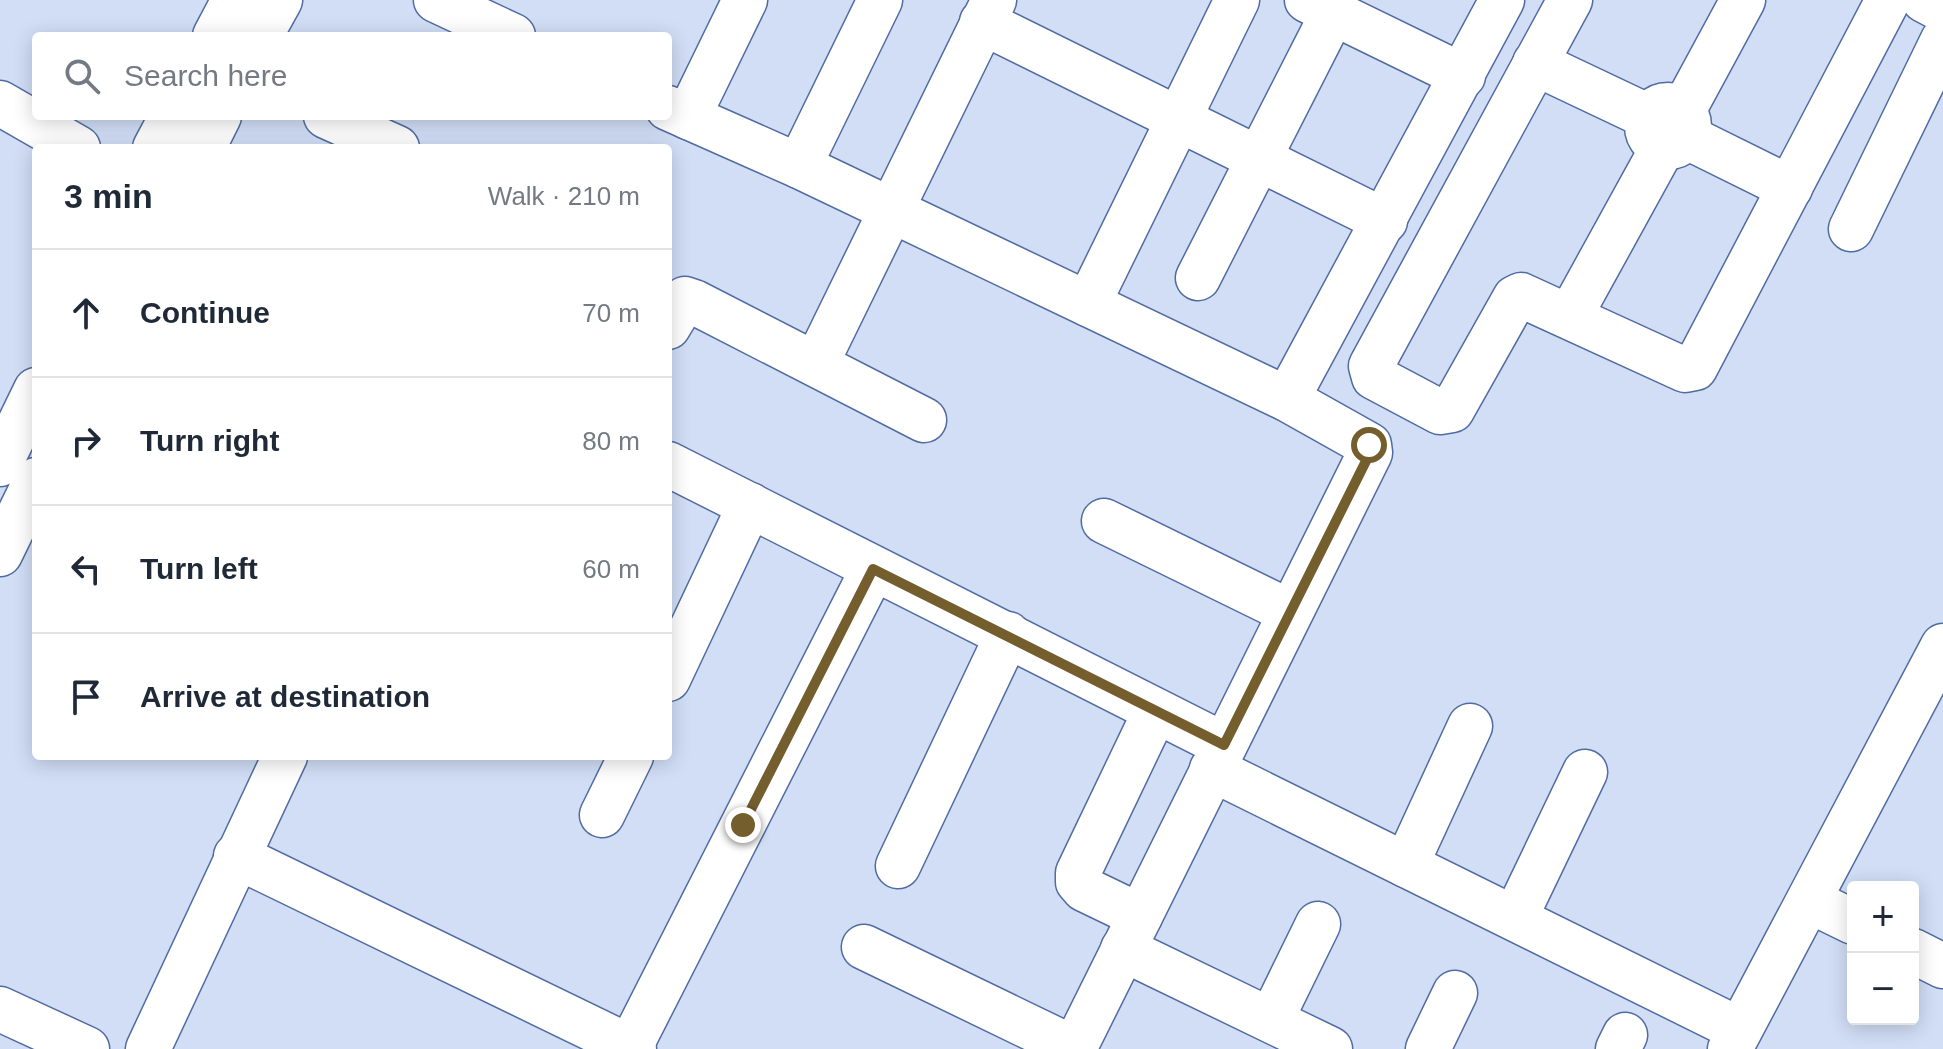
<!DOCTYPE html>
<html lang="en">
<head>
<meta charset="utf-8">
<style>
	:root { --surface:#fff; --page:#f6f6f7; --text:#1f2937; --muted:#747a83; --line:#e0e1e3 }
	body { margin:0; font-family:Arial,sans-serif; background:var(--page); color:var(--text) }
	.controls { position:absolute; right:24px; bottom:24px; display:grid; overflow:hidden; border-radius:8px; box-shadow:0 4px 20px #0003 }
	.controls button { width:72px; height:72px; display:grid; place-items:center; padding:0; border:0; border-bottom:2px solid var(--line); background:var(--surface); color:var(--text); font:40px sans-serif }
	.stop { position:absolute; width:24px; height:24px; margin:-18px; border:6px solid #755e2e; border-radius:50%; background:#fff }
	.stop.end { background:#755e2e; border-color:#fff; box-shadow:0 2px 8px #0008 }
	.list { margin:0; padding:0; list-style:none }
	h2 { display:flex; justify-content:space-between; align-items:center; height:104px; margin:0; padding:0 32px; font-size:34px }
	h2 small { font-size:26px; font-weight:400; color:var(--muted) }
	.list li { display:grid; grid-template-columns:52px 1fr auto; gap:24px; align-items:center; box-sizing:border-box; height:128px; padding:0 32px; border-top:2px solid var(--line) }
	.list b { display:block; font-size:30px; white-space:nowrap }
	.list em { font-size:26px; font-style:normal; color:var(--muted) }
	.icon { flex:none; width:44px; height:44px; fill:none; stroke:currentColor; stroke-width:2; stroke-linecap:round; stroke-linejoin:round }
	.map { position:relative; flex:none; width:1943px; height:1049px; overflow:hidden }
	.search { position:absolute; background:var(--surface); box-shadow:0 4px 20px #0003; left:32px; top:32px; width:640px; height:88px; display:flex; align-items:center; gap:20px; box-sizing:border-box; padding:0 28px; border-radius:8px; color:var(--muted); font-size:30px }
	.panel { position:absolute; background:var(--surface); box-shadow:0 4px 20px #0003; left:32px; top:144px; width:640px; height:616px; border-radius:8px }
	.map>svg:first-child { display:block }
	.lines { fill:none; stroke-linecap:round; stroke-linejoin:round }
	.minor-casing { stroke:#516ca2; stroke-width:47 }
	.minor { stroke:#fff; stroke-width:44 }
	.route { stroke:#755e2e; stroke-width:10 }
</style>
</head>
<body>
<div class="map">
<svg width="1943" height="1049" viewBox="0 0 1943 1049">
	<rect width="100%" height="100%" fill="#d1def6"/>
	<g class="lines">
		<g class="minor-casing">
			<g id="minor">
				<polyline points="436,0 513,36"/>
				<polyline points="1307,0 1463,76"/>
				<polyline points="1570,0 1371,366 1374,377 1440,412 1452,410 1515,298 1521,295 1685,370 1695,368 1888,0"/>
				<polyline points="1924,0 1943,10"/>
				<polyline points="982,22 1385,221"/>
				<polyline points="215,36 234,0"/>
				<polyline points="260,36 280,0"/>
				<polyline points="1535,63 1649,117"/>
				<polyline points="0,103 78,148"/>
				<circle cx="1668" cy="126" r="21"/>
				<polyline points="668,108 799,166 1287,399 1369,445 1370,453 1074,1049"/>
				<polyline points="1683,111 1743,0"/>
				<polyline points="326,116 397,148"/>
				<polyline points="688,117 745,0"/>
				<polyline points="1687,137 1790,188"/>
				<polyline points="155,148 172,116"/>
				<polyline points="203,148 219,116"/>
				<polyline points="799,166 880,0"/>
				<polyline points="1851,229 1943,40"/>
				<polyline points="1198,278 1333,13"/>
				<polyline points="1088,304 1237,0"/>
				<polyline points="1570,316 1663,147"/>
				<polyline points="668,327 685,299 694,302 924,420"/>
				<polyline points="816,364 994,0"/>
				<polyline points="1287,399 1502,0"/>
				<polyline points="0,464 36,390"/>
				<polyline points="668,464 1224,745"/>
				<polyline points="1104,521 1290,612"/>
				<polyline points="0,554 36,480"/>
				<polyline points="668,679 750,505"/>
				<polyline points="1212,769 1738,1029"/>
				<polyline points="602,815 631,756"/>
				<polyline points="236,856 634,1049"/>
				<polyline points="1406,865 1470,726"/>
				<polyline points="898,866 1008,634"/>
				<polyline points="1810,901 1853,922"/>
				<polyline points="1140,916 1084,889 1078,882 1078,873 1155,712"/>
				<polyline points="1515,918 1585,772"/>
				<polyline points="864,947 1075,1049"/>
				<polyline points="1123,949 1330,1049"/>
				<polyline points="1913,951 1943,966"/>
				<polyline points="0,1009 87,1049"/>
				<polyline points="1271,1020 1318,924"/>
				<polyline points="630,1047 873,569"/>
				<polyline points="148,1049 285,756"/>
				<polyline points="1428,1049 1455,993"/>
				<polyline points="1618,1049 1625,1035"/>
				<polyline points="1730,1049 1943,646"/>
			</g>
		</g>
		<use href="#minor" class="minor"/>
	</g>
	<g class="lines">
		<polyline class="route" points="743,825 873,569 1224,745 1370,453 1369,445"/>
	</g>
</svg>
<div class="controls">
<button>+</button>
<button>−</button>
</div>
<div class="stop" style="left:1369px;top:445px"></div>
<div class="stop end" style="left:743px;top:825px"></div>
<div class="search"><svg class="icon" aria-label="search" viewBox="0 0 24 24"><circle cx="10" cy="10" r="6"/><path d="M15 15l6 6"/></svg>Search here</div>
<section class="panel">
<h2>3 min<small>Walk · 210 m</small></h2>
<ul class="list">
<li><svg class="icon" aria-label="ahead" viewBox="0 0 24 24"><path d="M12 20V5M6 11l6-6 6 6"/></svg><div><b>Continue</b></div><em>70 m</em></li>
<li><svg class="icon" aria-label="right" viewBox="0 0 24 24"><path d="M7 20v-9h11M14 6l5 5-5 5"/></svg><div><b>Turn right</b></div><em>80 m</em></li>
<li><svg class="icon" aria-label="left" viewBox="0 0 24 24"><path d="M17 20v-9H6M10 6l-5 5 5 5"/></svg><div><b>Turn left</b></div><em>60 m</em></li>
<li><svg class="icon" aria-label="arrive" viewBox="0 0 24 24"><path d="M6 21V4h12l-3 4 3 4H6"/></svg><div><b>Arrive at destination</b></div></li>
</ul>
</section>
</div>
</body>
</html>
